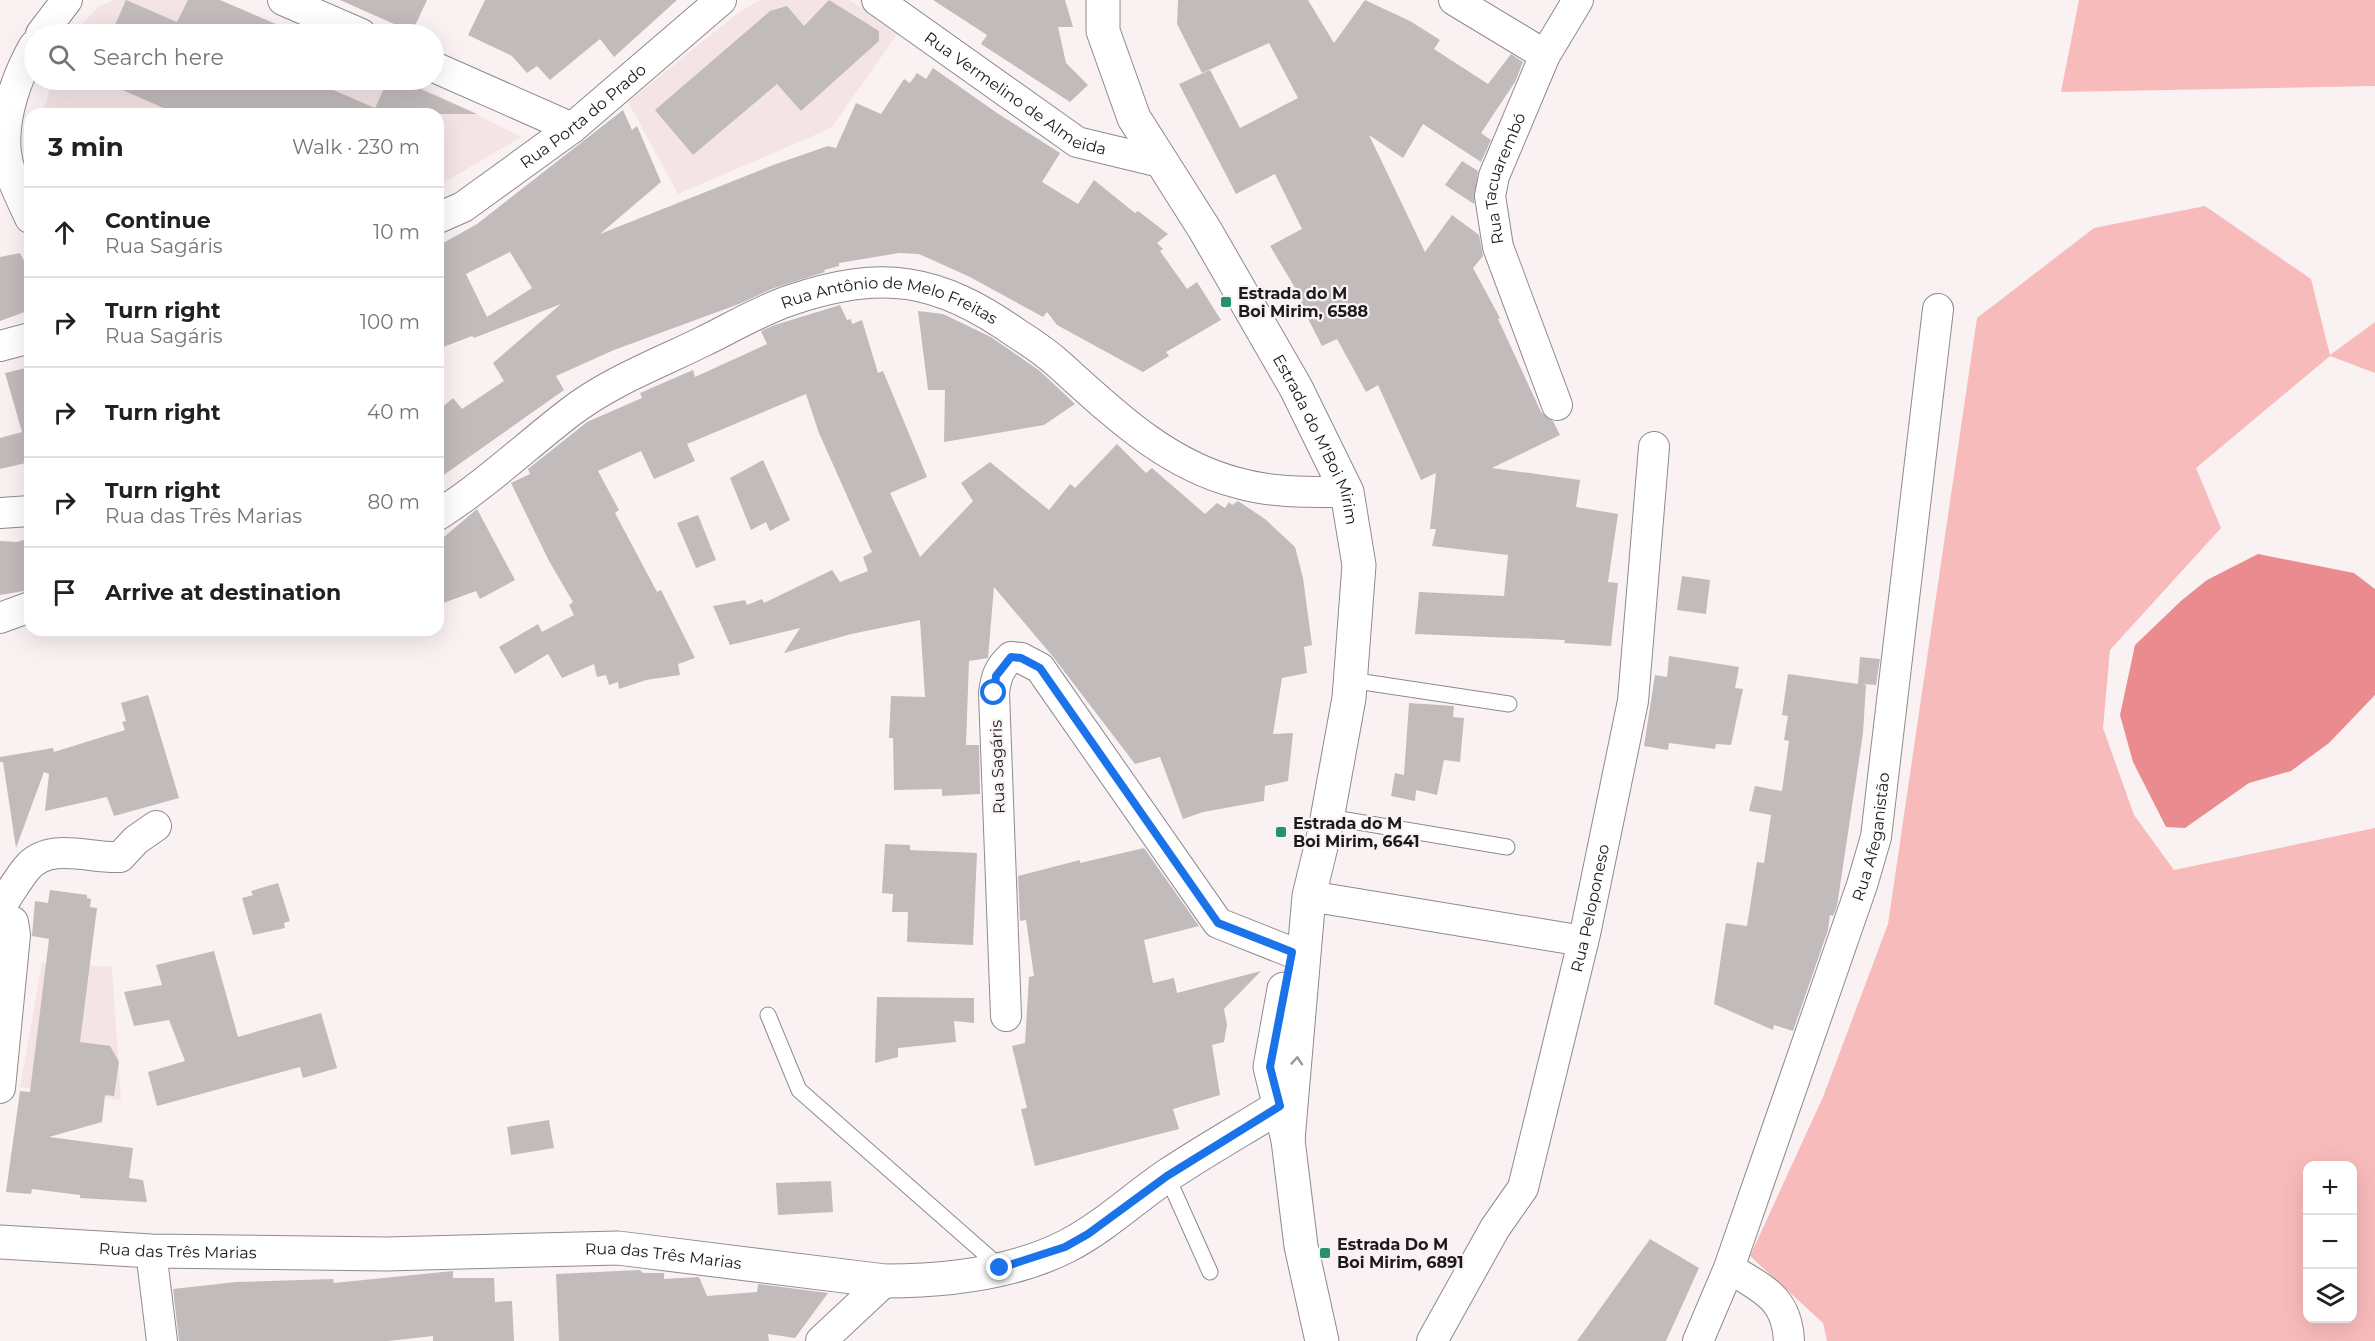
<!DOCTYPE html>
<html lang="en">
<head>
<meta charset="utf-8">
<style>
	:root { --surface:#fff; --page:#f2f2f2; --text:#202124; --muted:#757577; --line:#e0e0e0 }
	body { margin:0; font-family:Montserrat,sans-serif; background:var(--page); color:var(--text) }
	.controls { position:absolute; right:18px; bottom:18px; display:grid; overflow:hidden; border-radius:12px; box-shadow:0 6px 24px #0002 }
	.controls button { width:54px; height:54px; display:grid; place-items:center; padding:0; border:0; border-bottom:2px solid var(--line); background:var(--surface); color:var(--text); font:30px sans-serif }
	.stop { position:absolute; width:18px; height:18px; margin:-14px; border:4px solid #1a73e8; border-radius:50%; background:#fff }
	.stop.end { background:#1a73e8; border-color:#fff; box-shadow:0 2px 6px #0008 }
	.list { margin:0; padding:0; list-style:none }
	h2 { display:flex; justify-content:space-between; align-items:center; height:78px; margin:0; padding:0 24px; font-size:26px }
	h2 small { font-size:20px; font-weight:400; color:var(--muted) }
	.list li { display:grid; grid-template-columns:39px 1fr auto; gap:18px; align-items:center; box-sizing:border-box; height:90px; padding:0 24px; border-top:2px solid var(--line) }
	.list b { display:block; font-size:22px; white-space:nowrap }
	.list p { margin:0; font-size:20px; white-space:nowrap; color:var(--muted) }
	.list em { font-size:20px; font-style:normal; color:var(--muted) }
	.icon { flex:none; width:33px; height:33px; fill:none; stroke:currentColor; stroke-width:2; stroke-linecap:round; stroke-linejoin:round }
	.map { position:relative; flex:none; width:2375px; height:1341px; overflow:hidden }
	.search { position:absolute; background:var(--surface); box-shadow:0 6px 24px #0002; left:24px; top:24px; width:420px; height:66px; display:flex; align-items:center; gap:15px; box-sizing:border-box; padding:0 21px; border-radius:33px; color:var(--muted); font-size:22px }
	.panel { position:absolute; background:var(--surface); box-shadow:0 6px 24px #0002; left:24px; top:108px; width:420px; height:528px; border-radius:18px }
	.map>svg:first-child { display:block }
	.built { fill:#f5e4e5 }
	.green { fill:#f8bbbc; fill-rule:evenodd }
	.water { fill:#ea8b90 }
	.building { fill:#c2bbbb; fill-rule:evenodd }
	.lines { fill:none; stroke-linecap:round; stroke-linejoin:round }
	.lane-casing { stroke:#908a8a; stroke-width:17 }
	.street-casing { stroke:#908a8a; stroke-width:32 }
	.secondary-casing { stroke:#908a8a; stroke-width:35 }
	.primary-casing { stroke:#908a8a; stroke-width:35 }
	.lane { stroke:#fff; stroke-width:15 }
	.street { stroke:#fff; stroke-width:30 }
	.secondary { stroke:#fff; stroke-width:33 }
	.primary { stroke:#fff; stroke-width:33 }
	.oneway { stroke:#999898 }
	.route { stroke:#1a73e8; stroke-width:8 }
	.poi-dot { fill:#269170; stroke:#faf2f2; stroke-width:2 }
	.labels { text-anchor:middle; stroke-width:4.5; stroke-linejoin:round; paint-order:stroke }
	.street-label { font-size:16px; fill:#1c1a1a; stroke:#faf2f2 }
	.poi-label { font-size:16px; font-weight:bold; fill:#1c1a1a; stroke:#faf2f2; text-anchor:start }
</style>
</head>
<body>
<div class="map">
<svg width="2375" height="1341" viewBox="0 0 2375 1341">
	<rect width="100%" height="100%" fill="#faf2f2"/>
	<g class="built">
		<polygon points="115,0 218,0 303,34 73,34 100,5"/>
		<polygon points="760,0 849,0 899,32 831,128 678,194 628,102 739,12"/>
		<polygon points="53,80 409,80 521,137 438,186 438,114 42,114"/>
		<polygon points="42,962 112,967 121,1100 20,1087"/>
	</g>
	<g class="green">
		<polygon points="2079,0 2375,0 2375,86 2061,92"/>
		<path d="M 2205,206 L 2311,279 L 2330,355 L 2375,322 L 2375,373 L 2330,356 L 2196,468 L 2221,528 L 2110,650 L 2103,728 L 2134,815 L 2174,870 L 2375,828 L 2375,1341 L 1827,1341 L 1823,1323 L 1750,1256 L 1823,1097 L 1888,924 L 1977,318 L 2094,228 ZM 2308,1166 L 2352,1166 L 2352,1318 L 2308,1318 Z"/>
	</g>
	<polygon class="water" points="2258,554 2354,573 2375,589 2375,695 2329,743 2291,771 2249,783 2185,828 2166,827 2133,762 2120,715 2135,645 2182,600 2207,580"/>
	<g class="building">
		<polygon points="126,0 177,22 188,0 220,0 299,34 111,34"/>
		<polygon points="340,0 427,0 412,32"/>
		<polygon points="485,0 677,0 614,57 600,39 550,80 537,66 527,73 512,56 468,35"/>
		<polygon points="829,0 879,31 879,41 801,111 777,84 693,155 655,110 770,11 787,6 804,26"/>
		<polygon points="933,0 1065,0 1073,27 1058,27 1066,63 1088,85 1070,102 981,44 987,35"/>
		<polygon points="1178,0 1308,0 1334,43 1365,0 1410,21 1440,40 1434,49 1488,84 1511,54 1523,62 1515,82 1481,133 1491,140 1481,162 1423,124 1403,158 1369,135 1425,252 1452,215 1479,235 1483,256 1473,268 1500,318 1498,319 1541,412 1553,421 1560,435 1492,468 1580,480 1576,507 1618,514 1608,582 1618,583 1611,646 1564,643 1565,640 1415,634 1419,592 1504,596 1508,555 1432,546 1436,529 1430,529 1436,473 1421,480 1378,385 1366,392 1337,339 1322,346 1300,303 1303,301 1270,246 1302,229 1275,174 1236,194 1179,84 1210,70 1240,128 1298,98 1269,43 1202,73 1177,24"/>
		<path d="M 933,68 L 997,113 L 1060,153 L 1042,182 L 1078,204 L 1094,180 L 1135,213 L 1138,211 L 1168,234 L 1157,243 L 1163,249 L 1160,251 L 1187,289 L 1197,282 L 1221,320 L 1166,352 L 1169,356 L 1143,372 L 1057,325 L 1047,312 L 1043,317 L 970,277 L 919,254 L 899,253 L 839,263 L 839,266 L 824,270 L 825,272 L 774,288 L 739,304 L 614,350 L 556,376 L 564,390 L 438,479 L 438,411 L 453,398 L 462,409 L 504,381 L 493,363 L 561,304 L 474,338 L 472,336 L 438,349 L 438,246 L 477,224 L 623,110 L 632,130 L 637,126 L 661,182 L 600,234 L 776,164 L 828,146 L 836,148 L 856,103 L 881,114 L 904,79 L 910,83 L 917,73 L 926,79 ZM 510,252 L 532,288 L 487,317 L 466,274 Z"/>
		<polygon points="100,80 310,80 375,108 388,80 400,80 477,114 177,114"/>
		<polygon points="1462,161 1478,171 1474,204 1445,185"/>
		<polygon points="20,253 30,272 30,310 0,321 0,257"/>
		<polygon points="840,305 847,320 851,319 852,324 862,320 878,373 883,371 927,477 890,493 920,557 973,501 961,483 990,462 1049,510 1070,484 1075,488 1117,444 1146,473 1152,468 1205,514 1217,503 1225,508 1229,502 1232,505 1238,501 1265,519 1295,547 1303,578 1312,645 1304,647 1307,673 1282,678 1273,734 1293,733 1288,781 1265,786 1264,801 1203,812 1183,819 1160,757 1135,764 1054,658 994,587 988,658 969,661 966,745 979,745 980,794 942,796 942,789 894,790 893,738 889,738 891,696 925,697 920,620 851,634 784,653 800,628 730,645 713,606 745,600 747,605 762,599 764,603 832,570 840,582 868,571 863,557 872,552 819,433 806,394 687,444 695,461 654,479 641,451 598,471 619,510 615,513 657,592 661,590 695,658 678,664 680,675 646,680 619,689 618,682 609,685 606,675 597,677 594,664 562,678 548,654 515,674 499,647 538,624 542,632 574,615 569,605 573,602 549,561 511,483 530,474 528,469 587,422 642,398 640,393 693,370 695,377 767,344 761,331 775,325"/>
		<polygon points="918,311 943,314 991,337 1040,371 1075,404 1044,425 944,442 945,390 928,390"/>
		<polygon points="30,367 30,462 0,469 0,438 22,432 5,373"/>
		<polygon points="763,460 790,520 770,531 766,522 751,530 730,478"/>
		<polygon points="477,509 515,580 480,599 476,591 438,605 438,539 444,537"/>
		<polygon points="698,515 716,560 696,568 677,523"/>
		<polygon points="30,538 30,590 0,595 0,541 17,542"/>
		<polygon points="1682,576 1710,580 1706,614 1677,610"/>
		<polygon points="1669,656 1739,667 1735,688 1743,689 1731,745 1716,744 1715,749 1669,743 1668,750 1644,746 1655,675 1667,677"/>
		<polygon points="1860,657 1880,659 1876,685 1863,684 1866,685 1863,733 1837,906 1833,916 1830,915 1828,930 1793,1031 1774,1025 1773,1030 1714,1004 1726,923 1747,926 1757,862 1764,863 1771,815 1749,811 1755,786 1782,791 1789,741 1784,740 1788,716 1782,715 1788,674 1858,684"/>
		<polygon points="148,695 179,798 114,816 107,797 45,811 49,774 44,772 16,848 3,762 0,762 0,757 53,748 54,752 125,730 122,722 126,721 121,703"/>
		<polygon points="1409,703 1454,706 1453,717 1464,718 1460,762 1444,760 1437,795 1416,790 1415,801 1391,796 1395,773 1404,775"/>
		<polygon points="885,844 910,845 910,850 977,853 973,945 907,942 908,912 892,912 893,894 882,893"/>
		<polygon points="1144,848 1199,926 1144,940 1153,983 1174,978 1177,993 1261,971 1224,1009 1227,1025 1224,1042 1212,1045 1220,1095 1173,1109 1179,1129 1035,1166 1021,1109 1027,1108 1012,1046 1025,1043 1029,977 1034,976 1026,920 1020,921 1018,876 1080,860 1080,863"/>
		<polygon points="278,883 290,921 284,923 285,928 253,935 242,898 253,895 251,891"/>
		<polygon points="50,890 87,895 87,898 91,899 90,907 97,908 80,1042 110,1046 119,1062 114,1096 105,1095 102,1122 49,1137 133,1148 129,1178 143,1180 147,1202 80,1198 80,1195 32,1189 31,1194 6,1192 20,1091 30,1092 49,939 32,936 35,901 48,903"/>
		<polygon points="214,951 238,1037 321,1013 337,1068 303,1078 300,1067 157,1106 148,1072 185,1061 169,1020 134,1026 124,992 162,985 156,965"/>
		<polygon points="877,997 974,998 974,1023 954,1021 956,1042 898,1048 898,1057 875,1063"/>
		<polygon points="549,1120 554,1148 511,1155 507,1127"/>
		<polygon points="831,1181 833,1212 778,1215 776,1183"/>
		<polygon points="1650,1239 1699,1268 1666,1341 1577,1341"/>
		<polygon points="640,1270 643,1273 664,1273 664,1279 699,1277 707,1296 757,1292 758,1284 828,1293 795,1338 768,1334 769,1341 559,1341 556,1274"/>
		<polygon points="453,1271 453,1278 494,1278 495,1302 512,1301 514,1341 433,1341 433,1336 388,1341 179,1341 173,1289 236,1282 333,1279 334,1283"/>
	</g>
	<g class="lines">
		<g class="lane-casing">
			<g id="lane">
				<polyline points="1350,680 1509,704"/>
				<polyline points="1328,817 1507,847"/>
				<polyline points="768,1015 799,1090 1000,1267"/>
				<polyline points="1167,1176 1210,1272"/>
			</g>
		</g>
		<g class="street-casing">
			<g id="street">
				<polyline points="283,0 361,34"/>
				<path id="s1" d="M 877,0 L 1077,142 L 1164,163"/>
				<polyline points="1454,0 1545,55"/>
				<polyline points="41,34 67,0"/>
				<polyline points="434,67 572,128"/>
				<path d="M 30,218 C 21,198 9,176 6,153 C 2,117 17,76 34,46"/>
				<path id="s2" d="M 438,218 L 463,207 L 572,128 L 721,0"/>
				<polyline points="0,346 30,338"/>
				<path id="s3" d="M 1557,405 L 1498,247 L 1490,196 L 1494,176 L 1545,55 L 1578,0"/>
				<polyline points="0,513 30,511"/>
				<path id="s4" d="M 438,515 C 485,485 525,447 569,413 C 609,382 657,364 702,342 C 731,328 761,310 791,300 C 882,269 938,278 1016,333 C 1032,343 1048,354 1062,367 C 1115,415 1167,465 1238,483 C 1273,493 1310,492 1347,492"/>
				<polyline points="0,618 30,607"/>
				<polyline points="1309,896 1583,941"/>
				<path d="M 0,907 C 9,895 17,880 27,868 C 50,841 90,859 120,857 L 136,840 L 156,826"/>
				<polyline points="0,913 13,922 15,935 0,1088"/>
				<path d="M 1006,1016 L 994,693 C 996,677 999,668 1011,657 L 1021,658 L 1040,668 L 1218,923 L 1291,952"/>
				<polyline points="151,1251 162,1341"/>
				<path d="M 1729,1268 C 1762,1289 1787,1297 1789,1341"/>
				<polyline points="821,1341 885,1281"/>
				<path id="s5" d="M 1432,1341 L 1495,1228 L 1523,1188 L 1585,934 L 1633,701 L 1654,447"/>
				<path id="s6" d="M 1698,1341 L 1729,1268 L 1862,885 L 1876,837 L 1938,309"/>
			</g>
		</g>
		<g class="secondary-casing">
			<g id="secondary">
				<path id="s7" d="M 0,1242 L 151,1251 L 386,1254 L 618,1248 L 885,1281 C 945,1281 1014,1273 1067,1246 C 1104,1227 1134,1198 1168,1175 C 1204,1151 1243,1129 1280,1106"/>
			</g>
		</g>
		<g class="primary-casing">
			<g id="primary">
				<path id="s8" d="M 1103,0 L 1103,31 L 1134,118 L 1205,230 L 1296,388 L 1347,492 L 1359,565 L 1349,698 L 1325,830 L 1309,896 L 1288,1140"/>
				<polyline points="1284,989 1270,1067 1288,1140 1301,1246 1322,1341"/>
			</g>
		</g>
		<use href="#lane" class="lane"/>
		<use href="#street" class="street"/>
		<use href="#secondary" class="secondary"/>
		<use href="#primary" class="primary"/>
	</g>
	<defs><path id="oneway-chevron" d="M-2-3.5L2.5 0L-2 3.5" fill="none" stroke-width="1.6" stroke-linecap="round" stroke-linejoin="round" transform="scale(1.5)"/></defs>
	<use class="oneway" href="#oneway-chevron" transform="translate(1297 1061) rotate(-86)"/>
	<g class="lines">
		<polyline class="route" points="994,693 996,676 1011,657 1021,658 1040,668 1218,923 1292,952 1270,1067 1280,1106 1167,1176 1088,1234 1065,1247 1000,1268"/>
	</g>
	<g class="poi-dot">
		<rect x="1220" y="296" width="12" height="12" rx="3"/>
		<rect x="1275" y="826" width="12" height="12" rx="3"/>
		<rect x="1319" y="1247" width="12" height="12" rx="3"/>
	</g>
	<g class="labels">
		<g class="street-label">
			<text dy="6" stroke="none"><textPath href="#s1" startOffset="168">Rua Vermelino de Almeida</textPath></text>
			<text dy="6" stroke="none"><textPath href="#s2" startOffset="178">Rua Porta do Prado</textPath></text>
			<text dy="6" stroke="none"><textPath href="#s3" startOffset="240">Rua Tacuarembó</textPath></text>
			<text dy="6" stroke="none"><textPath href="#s4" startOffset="518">Rua Antônio de Melo Freitas</textPath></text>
			<text dy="6" stroke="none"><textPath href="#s8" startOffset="494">Estrada do M'Boi Mirim</textPath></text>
			<text transform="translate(997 767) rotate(-92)" y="6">Rua Sagáris</text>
			<text dy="6" stroke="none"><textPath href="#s6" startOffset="534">Rua Afeganistão</textPath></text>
			<text dy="6" stroke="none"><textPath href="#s5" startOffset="466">Rua Peloponeso</textPath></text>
			<text dy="6" stroke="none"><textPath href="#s7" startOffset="178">Rua das Três Marias</textPath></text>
			<text dy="6" stroke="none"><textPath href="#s7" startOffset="664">Rua das Três Marias</textPath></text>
		</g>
		<g class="poi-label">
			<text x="1238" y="299">Estrada do M<tspan x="1238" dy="18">Boi Mirim, 6588</tspan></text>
			<text x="1293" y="829">Estrada do M<tspan x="1293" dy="18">Boi Mirim, 6641</tspan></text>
			<text x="1337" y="1250">Estrada Do M<tspan x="1337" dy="18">Boi Mirim, 6891</tspan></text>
		</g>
	</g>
</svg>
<div class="controls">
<button>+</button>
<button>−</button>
<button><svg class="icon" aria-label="layers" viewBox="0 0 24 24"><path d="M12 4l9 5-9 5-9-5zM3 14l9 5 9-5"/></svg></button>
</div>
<div class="stop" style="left:994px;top:693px"></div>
<div class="stop end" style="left:1000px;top:1268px"></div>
<div class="search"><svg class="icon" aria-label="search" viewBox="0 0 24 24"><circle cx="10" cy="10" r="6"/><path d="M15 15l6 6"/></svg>Search here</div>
<section class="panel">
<h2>3 min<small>Walk · 230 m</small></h2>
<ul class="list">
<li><svg class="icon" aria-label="ahead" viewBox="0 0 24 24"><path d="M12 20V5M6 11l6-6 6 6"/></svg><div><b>Continue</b><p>Rua Sagáris</p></div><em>10 m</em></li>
<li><svg class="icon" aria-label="right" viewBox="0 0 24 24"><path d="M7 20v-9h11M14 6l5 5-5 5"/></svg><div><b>Turn right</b><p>Rua Sagáris</p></div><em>100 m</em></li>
<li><svg class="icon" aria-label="right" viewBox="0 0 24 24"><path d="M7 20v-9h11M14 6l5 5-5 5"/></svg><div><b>Turn right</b></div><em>40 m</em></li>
<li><svg class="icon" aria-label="right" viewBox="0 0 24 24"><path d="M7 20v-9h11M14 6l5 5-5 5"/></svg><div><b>Turn right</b><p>Rua das Três Marias</p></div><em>80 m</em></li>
<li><svg class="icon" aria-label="arrive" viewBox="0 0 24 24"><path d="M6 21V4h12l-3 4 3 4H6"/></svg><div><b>Arrive at destination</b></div></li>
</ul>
</section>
</div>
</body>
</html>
